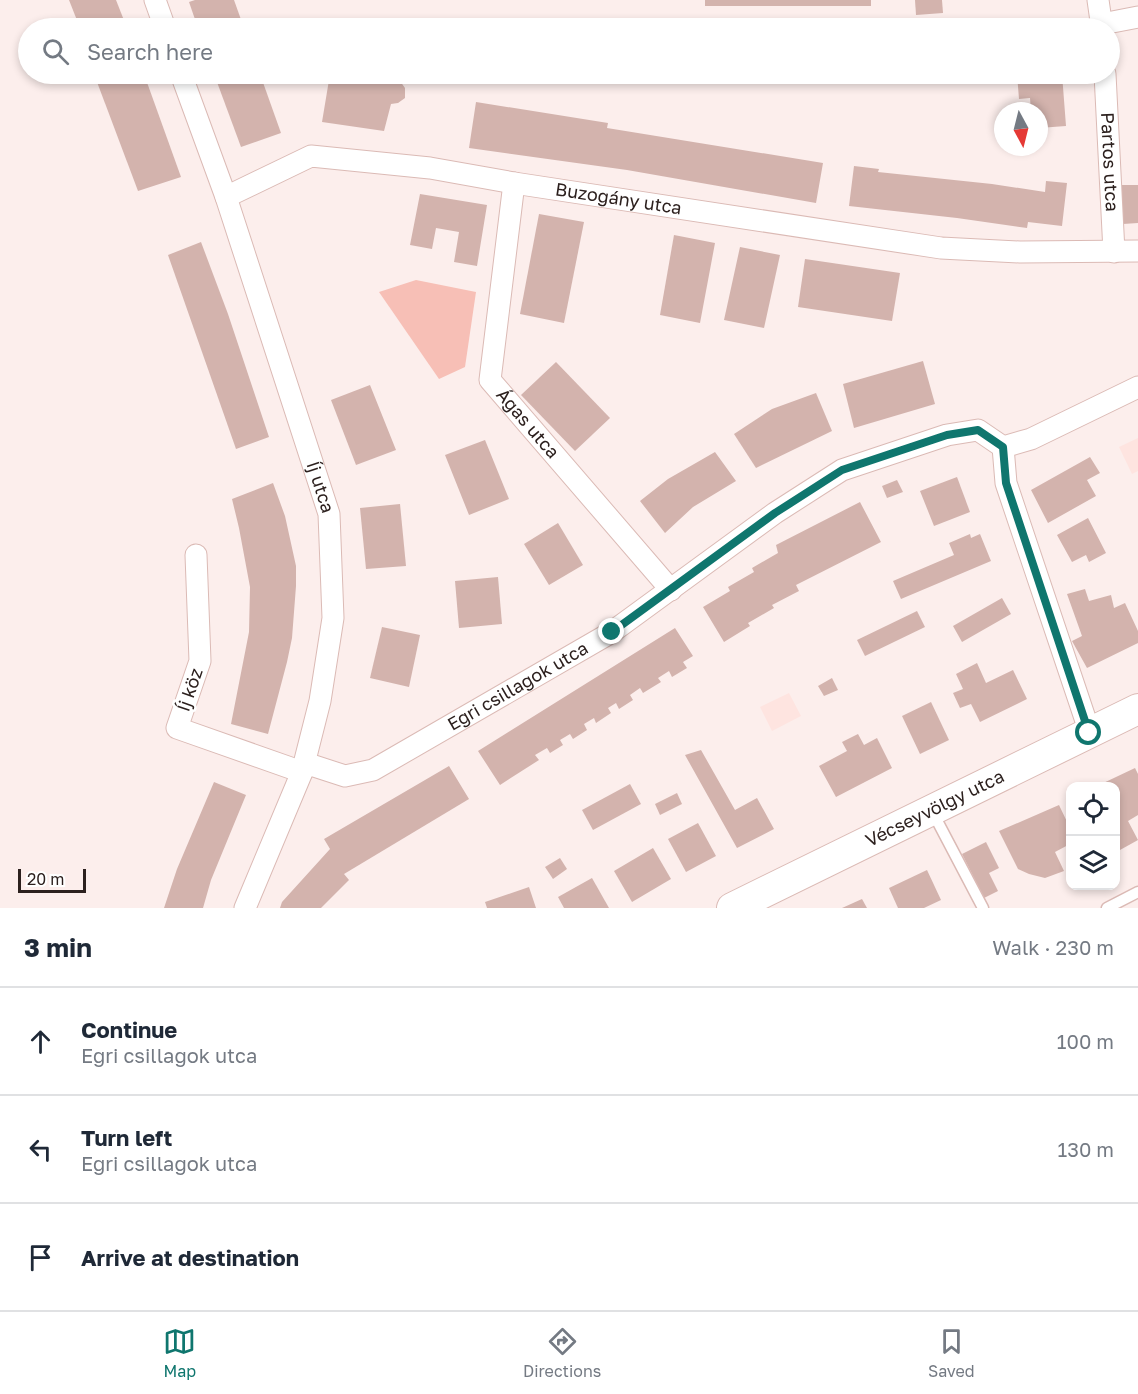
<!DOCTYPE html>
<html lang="en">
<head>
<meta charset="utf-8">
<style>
	:root { --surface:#fff; --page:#f2f2f3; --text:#1f2937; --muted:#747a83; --line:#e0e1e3; --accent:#0f766e }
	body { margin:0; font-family:"Golos Text",sans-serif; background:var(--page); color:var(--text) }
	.controls { position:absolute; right:18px; bottom:18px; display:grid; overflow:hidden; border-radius:12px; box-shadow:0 3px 9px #0003 }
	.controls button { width:54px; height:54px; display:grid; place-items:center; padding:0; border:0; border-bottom:2px solid var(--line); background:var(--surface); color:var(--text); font:30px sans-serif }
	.compass { position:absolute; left:994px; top:102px; width:54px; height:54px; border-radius:50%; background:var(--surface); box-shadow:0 3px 9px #0003; rotate:173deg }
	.scale { position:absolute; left:18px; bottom:15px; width:68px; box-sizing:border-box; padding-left:6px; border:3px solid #2c201e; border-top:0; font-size:16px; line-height:21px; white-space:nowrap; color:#2c201e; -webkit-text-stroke:4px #fff; paint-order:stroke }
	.stop { position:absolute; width:18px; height:18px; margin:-14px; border:4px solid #0f766e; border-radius:50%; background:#fff }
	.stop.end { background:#0f766e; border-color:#fff; box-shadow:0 2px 6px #0008 }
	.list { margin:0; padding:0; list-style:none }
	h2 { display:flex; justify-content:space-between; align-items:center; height:78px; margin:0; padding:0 24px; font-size:26px }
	h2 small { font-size:20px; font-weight:400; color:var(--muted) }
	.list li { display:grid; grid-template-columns:39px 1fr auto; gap:18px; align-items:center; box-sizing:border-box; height:108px; padding:0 24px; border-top:2px solid var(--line) }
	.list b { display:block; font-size:22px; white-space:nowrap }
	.list p { margin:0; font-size:20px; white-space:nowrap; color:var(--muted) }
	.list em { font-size:20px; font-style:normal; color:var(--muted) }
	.icon { flex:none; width:33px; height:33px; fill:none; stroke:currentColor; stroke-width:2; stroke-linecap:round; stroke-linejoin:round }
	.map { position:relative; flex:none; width:1138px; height:908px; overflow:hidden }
	.search { position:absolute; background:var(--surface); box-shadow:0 3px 9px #0003; left:18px; right:18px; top:18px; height:66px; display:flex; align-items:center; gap:15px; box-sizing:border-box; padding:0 21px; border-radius:33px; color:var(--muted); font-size:22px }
	.sheet { height:402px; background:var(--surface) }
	nav { display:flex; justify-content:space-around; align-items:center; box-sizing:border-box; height:84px; border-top:2px solid var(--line); background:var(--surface); font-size:16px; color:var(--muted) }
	nav a { display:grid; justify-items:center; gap:3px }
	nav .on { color:var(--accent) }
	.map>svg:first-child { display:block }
	.built { fill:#fee4e0 }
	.green { fill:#f7bfb6 }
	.building { fill:#d3b3ad }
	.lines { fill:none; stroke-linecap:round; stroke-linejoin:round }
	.lane-casing { stroke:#dbbab5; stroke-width:13 }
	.street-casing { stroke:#dbbab5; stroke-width:23 }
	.secondary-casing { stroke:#dbbab5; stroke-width:32 }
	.lane { stroke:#fff; stroke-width:10 }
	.street { stroke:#fff; stroke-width:21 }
	.secondary { stroke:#fff; stroke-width:30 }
	.route { stroke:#0f766e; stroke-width:8 }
	.labels { text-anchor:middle; stroke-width:5; stroke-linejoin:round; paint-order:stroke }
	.street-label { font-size:18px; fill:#2c201e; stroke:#fff }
</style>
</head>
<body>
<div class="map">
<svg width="1138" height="908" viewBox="0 0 1138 908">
	<rect width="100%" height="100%" fill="#fceeec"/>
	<g class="built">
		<polygon points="1138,438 1138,471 1132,474 1119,447"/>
		<polygon points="789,693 801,716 772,731 760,707"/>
	</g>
	<polygon class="green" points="416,280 476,292 465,367 439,379 379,292"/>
	<g class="building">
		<polygon points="69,0 116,0 127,28 80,28"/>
		<polygon points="195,0 234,0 244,28 198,28 189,2"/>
		<rect x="705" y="0" width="166" height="6"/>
		<polygon points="915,0 942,0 943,13 916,15"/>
		<polygon points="94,74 144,74 181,177 138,191"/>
		<polygon points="214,74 260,74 281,133 241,147"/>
		<polygon points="330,74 390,74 390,78 400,81 405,88 405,98 398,103 391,104 384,131 322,122"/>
		<polygon points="1017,74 1062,74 1066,126 1039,128 1039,111 1031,111 1030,98 1019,99"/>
		<polygon points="476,102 608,123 607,128 823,163 816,203 627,170 469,148"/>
		<polygon points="854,166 879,169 878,172 992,184 1045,192 1046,181 1067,183 1062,226 1028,222 1027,228 957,218 849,206"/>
		<polygon points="1121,185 1138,185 1138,223 1123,224"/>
		<polygon points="420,194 487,205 477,266 454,262 459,232 436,228 432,249 410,245"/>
		<polygon points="539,214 584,222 564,323 520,314"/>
		<polygon points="674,235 715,243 700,323 660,315"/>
		<polygon points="201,242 228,314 269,437 236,449 168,255"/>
		<polygon points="740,247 780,255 764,328 724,320"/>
		<polygon points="805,259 900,273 892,321 798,307"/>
		<polygon points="923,361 935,404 854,428 843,384"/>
		<polygon points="556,362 610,418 575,451 521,395"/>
		<polygon points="370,385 396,450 356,465 331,400"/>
		<polygon points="816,393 832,431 756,468 734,434 772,409"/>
		<polygon points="485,440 509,499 469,515 445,455"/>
		<polygon points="715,452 736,481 693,507 665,533 640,501 668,479"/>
		<polygon points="1090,457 1100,473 1087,480 1096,496 1048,523 1031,490"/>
		<polygon points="957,477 970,512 934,526 920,491"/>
		<polygon points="897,480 903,492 887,498 882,486"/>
		<polygon points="273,483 285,516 296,566 296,586 292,638 287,662 268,734 231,724 249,632 250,587 239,528 232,499"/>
		<polygon points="860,502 881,542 796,585 799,591 772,605 774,608 748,623 750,626 724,642 703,607 730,591 728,587 754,572 752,568 778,553 776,545"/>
		<polygon points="400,504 406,566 366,569 360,508"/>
		<polygon points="1088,518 1106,553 1089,562 1086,555 1072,562 1057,535"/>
		<polygon points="558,523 583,565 549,585 524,544"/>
		<polygon points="970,534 971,538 980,534 991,561 901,599 893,581 954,555 949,543"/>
		<polygon points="498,577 502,624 459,628 455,581"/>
		<polygon points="1085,589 1089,601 1111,595 1114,608 1125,603 1138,631 1138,643 1087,668 1072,641 1082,636 1067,594"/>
		<polygon points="1002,598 1011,614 962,642 953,626"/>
		<polygon points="917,611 925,627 865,656 857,640"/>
		<polygon points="382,627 420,635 409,687 370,678"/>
		<polygon points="675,628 693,656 683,662 687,668 672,677 669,671 658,678 661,682 643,693 640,688 630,695 633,700 619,709 616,703 608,708 611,713 596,723 594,718 584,724 587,730 573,739 570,734 560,740 563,745 550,753 547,748 535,755 539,760 500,785 478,751"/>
		<polygon points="977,663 986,683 1013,670 1027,699 980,722 971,704 960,708 953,693 963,689 956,674"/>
		<polygon points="832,678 838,690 824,696 818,686"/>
		<polygon points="931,702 949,740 920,754 902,716"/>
		<polygon points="858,734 864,745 877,738 892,768 836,797 819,766 847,751 842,742"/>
		<polygon points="701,750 735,810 757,798 774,829 737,848 685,755"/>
		<polygon points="449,766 469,799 344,874 349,880 321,908 280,908 282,902 330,849 324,839"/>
		<polygon points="1135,768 1138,774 1138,815 1128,821 1138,840 1120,850 1116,842 1116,786 1097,786"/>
		<polygon points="214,782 246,795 211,880 203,908 164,908 177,869"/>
		<polygon points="630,784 641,804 593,830 582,810"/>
		<polygon points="677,793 682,804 660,815 655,804"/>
		<polygon points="1059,805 1070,828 1070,844 1055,852 1064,871 1045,878 1029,874 1018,869 999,831"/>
		<polygon points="698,823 716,856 686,872 668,839"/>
		<polygon points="986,842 999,868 989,873 998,891 984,898 962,854"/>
		<polygon points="653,848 671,879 632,902 614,871"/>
		<polygon points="560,858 567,869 553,879 545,867"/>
		<polygon points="927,870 941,900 924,908 898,908 889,888"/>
		<polygon points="592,878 609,908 564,908 558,897"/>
		<polygon points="529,887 536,908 487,908 485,902"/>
		<polygon points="862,899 867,908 842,908"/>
	</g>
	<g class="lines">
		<g class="lane-casing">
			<g id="lane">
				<polyline points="932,811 983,908"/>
				<polyline points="1107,908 1138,892"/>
			</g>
		</g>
		<g class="street-casing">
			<g id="street">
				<polyline points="155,0 165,28"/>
				<polyline points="1098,0 1102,28"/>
				<polyline points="1102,24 1138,17"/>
				<path id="s1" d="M 181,74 L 226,197 L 329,514 L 333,618 L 320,701 L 302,772 L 245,908"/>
				<path id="s2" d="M 1105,74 L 1114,252"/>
				<path id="s3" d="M 514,183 L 490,380 L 671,590"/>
				<path id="s4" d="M 226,197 L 311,156 L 430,168 L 514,183 L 941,248 L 1020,252 L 1138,251"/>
				<polyline points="1003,447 1006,483 1090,733"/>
				<polyline points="196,555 200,661 177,728 302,772"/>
				<path id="s5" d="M 305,763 L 345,776 L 373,770 L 612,632 L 775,513 L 842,470 L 947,435 L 978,430 L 1003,447 L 1031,439 L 1138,387"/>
			</g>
		</g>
		<g class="secondary-casing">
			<g id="secondary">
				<path id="s6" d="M 732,908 L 1138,709"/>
			</g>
		</g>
		<use href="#lane" class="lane"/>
		<use href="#street" class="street"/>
		<use href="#secondary" class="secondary"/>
	</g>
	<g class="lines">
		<polyline class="route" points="612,632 775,513 842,470 947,435 978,430 1003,447 1006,483 1089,733"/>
	</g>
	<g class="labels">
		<g class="street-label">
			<text dy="6" stroke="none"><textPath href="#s2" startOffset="88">Partos utca</textPath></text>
			<text dy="6" stroke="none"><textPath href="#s4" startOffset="405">Buzogány utca</textPath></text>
			<text dy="6" stroke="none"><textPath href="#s3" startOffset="256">Ágas utca</textPath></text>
			<text dy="6" stroke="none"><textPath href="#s1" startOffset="436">Íj utca</textPath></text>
			<text dy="6" stroke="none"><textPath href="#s5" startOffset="238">Egri csillagok utca</textPath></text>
			<text transform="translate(190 690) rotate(-71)" y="6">Íj köz</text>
			<text dy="6" stroke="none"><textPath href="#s6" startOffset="226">Vécseyvölgy utca</textPath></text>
		</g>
	</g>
</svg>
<div class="controls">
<button><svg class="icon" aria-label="locate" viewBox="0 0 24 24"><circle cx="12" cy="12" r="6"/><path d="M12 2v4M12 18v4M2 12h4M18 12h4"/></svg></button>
<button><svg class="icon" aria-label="layers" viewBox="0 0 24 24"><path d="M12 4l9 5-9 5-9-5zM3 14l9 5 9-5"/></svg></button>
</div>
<svg class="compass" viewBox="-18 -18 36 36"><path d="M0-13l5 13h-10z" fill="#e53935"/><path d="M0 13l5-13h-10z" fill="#747a83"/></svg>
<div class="scale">20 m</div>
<div class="stop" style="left:1089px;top:733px"></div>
<div class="stop end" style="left:612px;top:632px"></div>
<div class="search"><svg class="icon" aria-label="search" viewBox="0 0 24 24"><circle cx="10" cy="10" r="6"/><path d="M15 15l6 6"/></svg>Search here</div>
</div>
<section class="sheet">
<h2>3 min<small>Walk · 230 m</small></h2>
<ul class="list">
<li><svg class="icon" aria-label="ahead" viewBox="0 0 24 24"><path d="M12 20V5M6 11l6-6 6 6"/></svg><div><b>Continue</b><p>Egri csillagok utca</p></div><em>100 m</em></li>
<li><svg class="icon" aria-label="left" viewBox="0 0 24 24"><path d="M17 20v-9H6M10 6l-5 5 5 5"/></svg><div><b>Turn left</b><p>Egri csillagok utca</p></div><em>130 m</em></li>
<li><svg class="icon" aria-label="arrive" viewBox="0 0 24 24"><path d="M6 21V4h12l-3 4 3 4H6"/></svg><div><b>Arrive at destination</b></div></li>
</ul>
</section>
<nav>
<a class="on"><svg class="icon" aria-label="map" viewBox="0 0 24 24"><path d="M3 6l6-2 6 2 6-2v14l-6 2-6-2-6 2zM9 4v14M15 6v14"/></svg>Map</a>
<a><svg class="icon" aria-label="directions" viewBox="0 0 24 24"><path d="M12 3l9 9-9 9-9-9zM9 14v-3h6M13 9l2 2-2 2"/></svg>Directions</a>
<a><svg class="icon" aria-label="saved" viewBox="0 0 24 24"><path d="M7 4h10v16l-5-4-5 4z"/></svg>Saved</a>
</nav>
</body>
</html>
